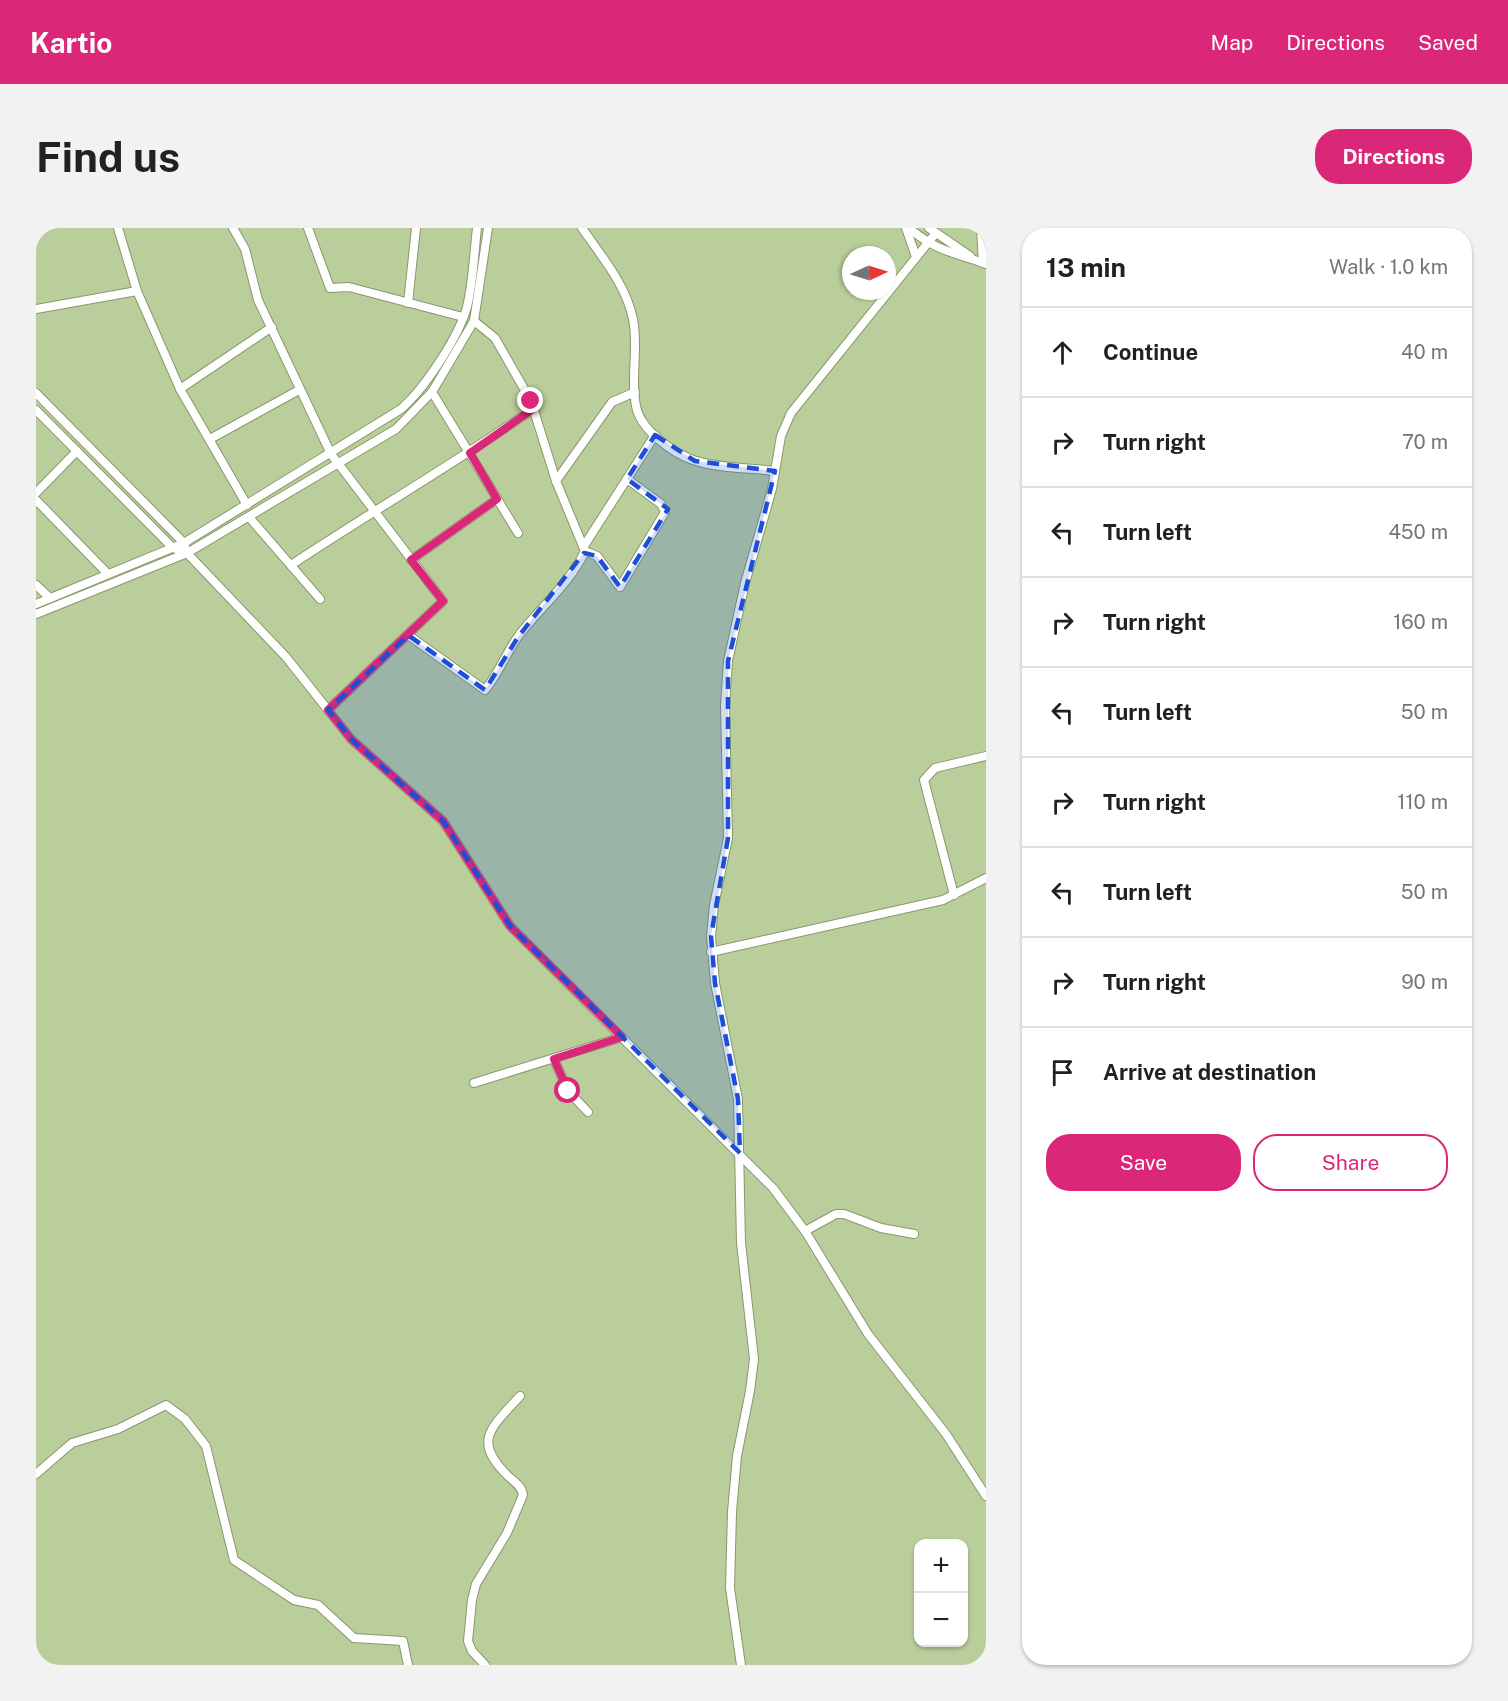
<!DOCTYPE html>
<html lang="en">
<head>
<meta charset="utf-8">
<style>
	:root { --surface:#fff; --page:#f2f2f2; --text:#202124; --muted:#757577; --line:#e0e0e0; --accent:#db2777 }
	body { margin:0; font-family:"Public Sans",sans-serif; background:var(--page); color:var(--text) }
	.controls { position:absolute; right:18px; bottom:18px; display:grid; overflow:hidden; border-radius:12px; box-shadow:0 2px 4px #0004 }
	.controls button { width:54px; height:54px; display:grid; place-items:center; padding:0; border:0; border-bottom:2px solid var(--line); background:var(--surface); color:var(--text); font:30px sans-serif }
	.compass { position:absolute; left:806px; top:18px; width:54px; height:54px; border-radius:50%; background:var(--surface); box-shadow:0 2px 4px #0004; rotate:86deg }
	.stop { position:absolute; width:18px; height:18px; margin:-14px; border:4px solid #db2777; border-radius:50%; background:#fff }
	.stop.end { background:#db2777; border-color:#fff; box-shadow:0 2px 6px #0008 }
	.list { margin:0; padding:0; list-style:none }
	h2 { display:flex; justify-content:space-between; align-items:center; height:78px; margin:0; padding:0 24px; font-size:26px }
	h2 small { font-size:20px; font-weight:400; color:var(--muted) }
	.list li { display:grid; grid-template-columns:39px 1fr auto; gap:18px; align-items:center; box-sizing:border-box; height:90px; padding:0 24px; border-top:2px solid var(--line) }
	.list b { display:block; font-size:22px; white-space:nowrap }
	.list em { font-size:20px; font-style:normal; color:var(--muted) }
	.actions { display:flex; gap:12px; padding:18px 24px }
	.actions a { flex:1; padding:14px 0; border:2px solid var(--accent); border-radius:24px; text-align:center; font-size:21px; color:var(--accent) }
	.actions .main { background:var(--accent); color:#fff }
	.icon { flex:none; width:33px; height:33px; fill:none; stroke:currentColor; stroke-width:2; stroke-linecap:round; stroke-linejoin:round }
	.map { position:relative; flex:none; width:950px; height:1437px; overflow:hidden; border-radius:24px }
	header { display:flex; align-items:center; gap:36px; box-sizing:border-box; height:84px; padding:0 30px; background:var(--accent); color:#fff }
	header strong { font-size:28px }
	nav { display:flex; gap:33px; margin-inline-start:auto; font-size:21px }
	.intro { display:flex; align-items:center; justify-content:space-between; box-sizing:border-box; height:144px; padding:0 36px }
	h1 { margin:0; font-size:42px }
	.button { padding:15px 27px; border-radius:24px; background:var(--accent); color:#fff; font-size:21px; font-weight:700 }
	main { display:flex; gap:36px; padding:0 36px }
	aside { flex:1; background:var(--surface); border-radius:24px; box-shadow:0 2px 4px #0004 }
	.map>svg:first-child { display:block }
	.lines { fill:none; stroke-linecap:round; stroke-linejoin:round }
	.minor-casing { stroke:#87996a; stroke-width:10 }
	.minor { stroke:#fff; stroke-width:8 }
	.route { stroke:#db2777; stroke-width:8 }
	.marked { fill:#1d4ed8; fill-opacity:0.2; stroke:#1d4ed8; stroke-width:4.5; stroke-dasharray:12 8; stroke-linejoin:round }
</style>
</head>
<body>
<header>
<strong>Kartio</strong>
<nav><a>Map</a><a>Directions</a><a>Saved</a></nav>
</header>
<div class="intro"><h1>Find us</h1><a class="button">Directions</a></div>
<main>
<div class="map">
<svg width="950" height="1437" viewBox="0 0 950 1437">
	<rect width="100%" height="100%" fill="#bace9c"/>
	<g class="lines">
		<g class="minor-casing">
			<g id="minor">
				<polyline points="82,0 101,63 144,161 211,277"/>
				<polyline points="197,0 209,21 222,72 295,226 407,373 292,482"/>
				<polyline points="272,0 294,60 313,59 427,89"/>
				<path d="M 546,0 C 566,29 590,57 597,91 C 603,120 594,149 600,178 C 604,201 635,224 657,232 C 679,240 715,240 739,243"/>
				<polyline points="870,0 880,29"/>
				<path d="M 873,0 C 901,24 918,24 950,36"/>
				<polyline points="893,0 934,28"/>
				<polyline points="945,0 947,35"/>
				<polyline points="372,75 380,0"/>
				<polyline points="0,81 101,63"/>
				<polyline points="144,161 236,99"/>
				<polyline points="396,164 482,305"/>
				<polyline points="0,165 148,315 149,319"/>
				<polyline points="0,182 137,320 151,325 250,429 315,511 407,593 474,698 737,960 769,1003 832,1106 910,1206 950,1268"/>
				<polyline points="174,211 263,162"/>
				<polyline points="520,253 576,174 599,164"/>
				<polyline points="0,265 41,223"/>
				<polyline points="0,272 72,346"/>
				<polyline points="213,289 284,371"/>
				<polyline points="548,318 619,207"/>
				<polyline points="549,323 561,328 584,359 629,284 625,276 591,251"/>
				<polyline points="375,332 461,271"/>
				<path d="M 255,337 C 335,284 418,236 497,181"/>
				<polyline points="0,357 14,370"/>
				<path d="M 0,376 L 148,315 L 365,181 C 389,160 422,110 431,79 C 437,54 438,26 441,0"/>
				<polyline points="0,386 151,325 360,201 396,164 438,93 452,0"/>
				<path d="M 372,407 L 449,462 C 463,445 470,425 483,407 C 504,380 535,354 549,323 L 520,253 L 495,173 L 459,110 L 438,93"/>
				<polyline points="918,667 888,552 899,540 950,528"/>
				<polyline points="675,724 907,672 950,650"/>
				<polyline points="518,831 532,863 552,884"/>
				<polyline points="438,855 586,809"/>
				<polyline points="769,1003 800,986 808,986 845,1000 878,1006"/>
				<polyline points="0,1246 36,1215 82,1201 130,1177 149,1191 170,1218 198,1332 258,1372 282,1377 318,1410 367,1413 372,1437"/>
				<path d="M 449,1437 L 436,1423 L 432,1413 L 436,1372 L 440,1356 L 471,1305 L 487,1267 C 486,1259 479,1254 473,1249 C 436,1213 454,1201 484,1168"/>
				<polyline points="705,1437 694,1360 696,1284 701,1228 714,1163 718,1131 705,1015 702,871 679,755 675,708 678,677 692,610 689,478 692,433 709,355 736,261 745,208 755,185 899,6"/>
			</g>
		</g>
		<use href="#minor" class="minor"/>
	</g>
	<g class="lines">
		<polyline class="route" points="495,173 497,181 434,225 461,271 375,332 407,373 292,482 315,511 407,593 474,698 586,809 518,831 532,863"/>
	</g>
	<path class="marked" d="M 619,207 L 659,233 L 739,243 L 692,433 L 692,610 L 675,708 L 679,755 L 702,871 L 704,925 L 474,698 L 407,593 L 315,511 L 292,482 L 372,407 L 449,462 L 482,409 L 548,325 L 561,328 L 584,359 L 632,281 L 591,251 Z"/>
</svg>
<div class="controls">
<button>+</button>
<button>−</button>
</div>
<svg class="compass" viewBox="-18 -18 36 36"><path d="M0-13l5 13h-10z" fill="#e53935"/><path d="M0 13l5-13h-10z" fill="#757577"/></svg>
<div class="stop" style="left:532px;top:863px"></div>
<div class="stop end" style="left:495px;top:173px"></div>
</div>
<aside>
<h2>13 min<small>Walk · 1.0 km</small></h2>
<ul class="list">
<li><svg class="icon" aria-label="ahead" viewBox="0 0 24 24"><path d="M12 20V5M6 11l6-6 6 6"/></svg><div><b>Continue</b></div><em>40 m</em></li>
<li><svg class="icon" aria-label="right" viewBox="0 0 24 24"><path d="M7 20v-9h11M14 6l5 5-5 5"/></svg><div><b>Turn right</b></div><em>70 m</em></li>
<li><svg class="icon" aria-label="left" viewBox="0 0 24 24"><path d="M17 20v-9H6M10 6l-5 5 5 5"/></svg><div><b>Turn left</b></div><em>450 m</em></li>
<li><svg class="icon" aria-label="right" viewBox="0 0 24 24"><path d="M7 20v-9h11M14 6l5 5-5 5"/></svg><div><b>Turn right</b></div><em>160 m</em></li>
<li><svg class="icon" aria-label="left" viewBox="0 0 24 24"><path d="M17 20v-9H6M10 6l-5 5 5 5"/></svg><div><b>Turn left</b></div><em>50 m</em></li>
<li><svg class="icon" aria-label="right" viewBox="0 0 24 24"><path d="M7 20v-9h11M14 6l5 5-5 5"/></svg><div><b>Turn right</b></div><em>110 m</em></li>
<li><svg class="icon" aria-label="left" viewBox="0 0 24 24"><path d="M17 20v-9H6M10 6l-5 5 5 5"/></svg><div><b>Turn left</b></div><em>50 m</em></li>
<li><svg class="icon" aria-label="right" viewBox="0 0 24 24"><path d="M7 20v-9h11M14 6l5 5-5 5"/></svg><div><b>Turn right</b></div><em>90 m</em></li>
<li><svg class="icon" aria-label="arrive" viewBox="0 0 24 24"><path d="M6 21V4h12l-3 4 3 4H6"/></svg><div><b>Arrive at destination</b></div></li>
</ul>
<div class="actions"><a class="main">Save</a><a>Share</a></div>
</aside>
</main>
</body>
</html>
